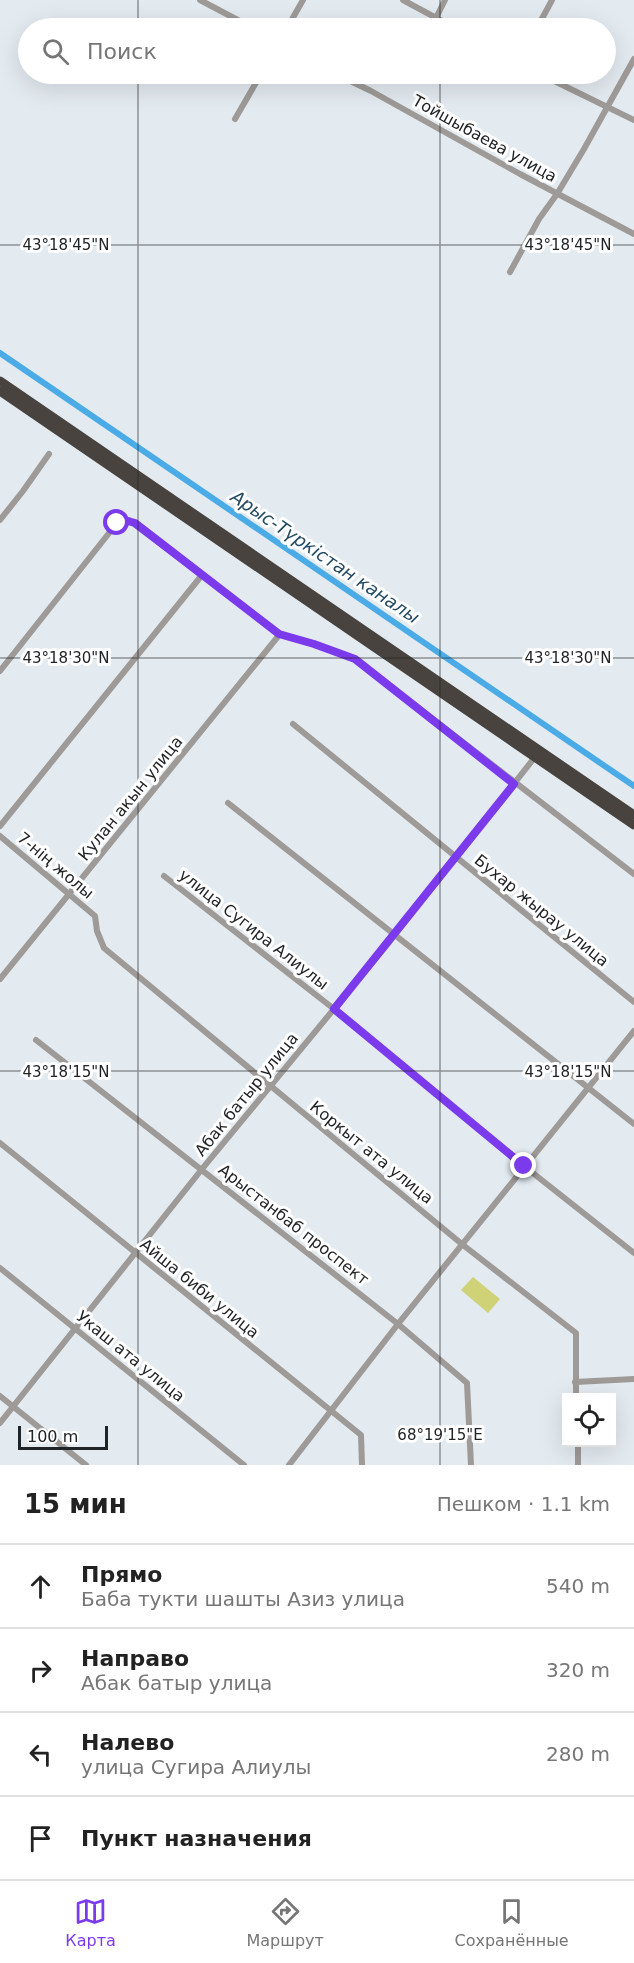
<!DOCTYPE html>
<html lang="ru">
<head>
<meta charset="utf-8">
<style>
	:root { --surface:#fff; --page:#f2f2f2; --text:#222; --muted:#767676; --line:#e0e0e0; --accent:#7c3aed }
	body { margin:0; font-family:"DejaVu Sans",sans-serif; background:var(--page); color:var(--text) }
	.controls { position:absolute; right:18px; bottom:18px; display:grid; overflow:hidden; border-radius:0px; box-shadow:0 6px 24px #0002 }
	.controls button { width:54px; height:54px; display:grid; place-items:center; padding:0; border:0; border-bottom:2px solid var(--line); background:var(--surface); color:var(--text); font:30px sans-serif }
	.scale { position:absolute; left:18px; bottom:15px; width:90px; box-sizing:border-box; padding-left:6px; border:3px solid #212426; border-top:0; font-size:16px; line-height:21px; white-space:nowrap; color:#212426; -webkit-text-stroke:4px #fff; paint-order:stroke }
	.stop { position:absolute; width:18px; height:18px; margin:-14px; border:4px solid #7c3aed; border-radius:50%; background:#fff }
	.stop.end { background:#7c3aed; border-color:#fff; box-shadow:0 2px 6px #0008 }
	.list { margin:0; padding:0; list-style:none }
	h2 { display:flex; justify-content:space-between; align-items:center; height:78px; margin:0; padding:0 24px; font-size:26px }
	h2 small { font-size:20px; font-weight:400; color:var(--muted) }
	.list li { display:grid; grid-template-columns:39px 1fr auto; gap:18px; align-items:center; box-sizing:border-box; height:84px; padding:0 24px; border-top:2px solid var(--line) }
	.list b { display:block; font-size:22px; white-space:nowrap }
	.list p { margin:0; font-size:20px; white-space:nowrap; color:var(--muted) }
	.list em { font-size:20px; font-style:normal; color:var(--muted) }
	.icon { flex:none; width:33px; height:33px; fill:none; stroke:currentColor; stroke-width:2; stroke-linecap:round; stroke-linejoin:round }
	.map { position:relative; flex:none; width:634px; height:1465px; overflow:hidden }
	.search { position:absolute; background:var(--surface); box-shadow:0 6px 24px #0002; left:18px; right:18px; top:18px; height:66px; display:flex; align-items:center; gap:15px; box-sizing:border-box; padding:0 21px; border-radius:33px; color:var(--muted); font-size:22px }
	.sheet { height:414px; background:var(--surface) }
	nav { display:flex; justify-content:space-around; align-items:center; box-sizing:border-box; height:84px; border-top:2px solid var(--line); background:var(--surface); font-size:16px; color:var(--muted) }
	nav a { display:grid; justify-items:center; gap:3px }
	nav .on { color:var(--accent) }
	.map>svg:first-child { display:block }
	.pitch { fill:#cfd277 }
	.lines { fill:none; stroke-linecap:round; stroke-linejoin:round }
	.canal { stroke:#4aabe6; stroke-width:6 }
	.minor { stroke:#9d9a97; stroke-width:6 }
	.highway { stroke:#48433e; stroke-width:9 }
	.route { stroke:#7c3aed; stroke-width:8 }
	.ticks { fill:none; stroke:#212426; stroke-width:1.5; stroke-opacity:0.45 }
	.labels { text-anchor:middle; stroke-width:6; stroke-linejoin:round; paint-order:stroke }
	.street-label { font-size:16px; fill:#212426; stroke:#fff }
	.water-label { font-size:18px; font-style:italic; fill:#234b64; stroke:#fff }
	.ticks-label { font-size:15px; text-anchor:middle; fill:#212426; stroke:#fff; stroke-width:6; stroke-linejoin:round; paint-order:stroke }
</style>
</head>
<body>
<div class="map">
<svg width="634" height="1465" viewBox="0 0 634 1465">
	<rect width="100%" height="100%" fill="#e3eaf0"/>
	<polygon class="pitch" points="473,1277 500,1299 488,1313 461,1290"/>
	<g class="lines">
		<polyline class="canal" points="0,353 634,786"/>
		<g class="minor">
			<polyline points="200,0 253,28"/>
			<polyline points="403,0 455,28"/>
			<polyline points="436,18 445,0"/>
			<polyline points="287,28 303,0"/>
			<polyline points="537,28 552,0"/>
			<polyline points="336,74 371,91 520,174 634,234"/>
			<polyline points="540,74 634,120"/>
			<polyline points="235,119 261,74"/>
			<polyline points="510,272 539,219 557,194 584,149 634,59"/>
			<polyline points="0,520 23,491 49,454"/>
			<polyline points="0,671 117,523 129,520 280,634 314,644 355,659 634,874"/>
			<polyline points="293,724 634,1002"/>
			<polyline points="228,803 634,1124"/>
			<polyline points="0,826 202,575"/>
			<polyline points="0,836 95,916 97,931 104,948 463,1245 576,1333 576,1398"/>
			<polyline points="164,876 334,1009 524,1166 634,1253"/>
			<polyline points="0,979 280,634"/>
			<polyline points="36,1040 398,1324 467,1383 471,1465"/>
			<polyline points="0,1143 361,1435 362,1465"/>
			<polyline points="0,1268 244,1465"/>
			<polyline points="575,1382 634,1379"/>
			<polyline points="0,1396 86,1465"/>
			<polyline points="0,1423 202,1169 390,941 535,757"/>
			<polyline points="578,1442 578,1465"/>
			<polyline points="289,1465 398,1324 634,1031"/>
		</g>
		<g class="highway">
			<polyline points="0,381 634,815"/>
			<polyline points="0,391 634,825"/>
		</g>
	</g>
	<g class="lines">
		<polyline class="route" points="117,523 124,520 135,523 279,634 314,644 355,659 514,784 334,1009 524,1166"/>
	</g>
	<path class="ticks" d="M 138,0 L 138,28M 440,0 L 440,28M 138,74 L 138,1465M 440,74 L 440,1465M 0,245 L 634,245M 0,658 L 634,658M 0,1071 L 634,1071"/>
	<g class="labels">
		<g class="street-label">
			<text transform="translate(485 138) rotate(29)" y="6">Тойшыбаева улица</text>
			<text transform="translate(130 798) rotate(-51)" y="6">Кулан акын улица</text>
			<text transform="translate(56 865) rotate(40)" y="6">7-нің жолы</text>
			<text transform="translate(542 910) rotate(39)" y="6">Бухар жырау улица</text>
			<text transform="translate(254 929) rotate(38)" y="6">улица Сугира Алиулы</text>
			<text transform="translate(246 1094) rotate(-51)" y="6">Абак батыр улица</text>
			<text transform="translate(372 1152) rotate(39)" y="6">Коркыт ата улица</text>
			<text transform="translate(294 1224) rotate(38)" y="6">Арыстанбаб проспект</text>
			<text transform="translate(200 1288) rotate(39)" y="6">Айша биби улица</text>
			<text transform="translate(131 1356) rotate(39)" y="6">Укаш ата улица</text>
		</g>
		<g class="water-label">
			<text transform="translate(325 557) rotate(34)" y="6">Арыс-Түркістан каналы</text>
		</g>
	</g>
	<g class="ticks-label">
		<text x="66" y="250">43°18'45"N</text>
		<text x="568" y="250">43°18'45"N</text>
		<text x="66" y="663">43°18'30"N</text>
		<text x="568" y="663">43°18'30"N</text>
		<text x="66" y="1077">43°18'15"N</text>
		<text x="568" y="1077">43°18'15"N</text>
		<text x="440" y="1440">68°19'15"E</text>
	</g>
</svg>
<div class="controls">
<button><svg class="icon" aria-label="locate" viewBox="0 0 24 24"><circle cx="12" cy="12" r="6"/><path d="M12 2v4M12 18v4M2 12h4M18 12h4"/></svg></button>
</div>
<div class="scale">100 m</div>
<div class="stop" style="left:117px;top:523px"></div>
<div class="stop end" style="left:524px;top:1166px"></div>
<div class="search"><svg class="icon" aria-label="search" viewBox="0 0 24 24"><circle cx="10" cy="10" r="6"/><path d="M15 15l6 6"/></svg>Поиск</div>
</div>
<section class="sheet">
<h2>15 мин<small>Пешком · 1.1 km</small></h2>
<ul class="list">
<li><svg class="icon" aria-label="ahead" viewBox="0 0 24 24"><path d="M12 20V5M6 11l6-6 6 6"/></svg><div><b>Прямо</b><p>Баба тукти шашты Азиз улица</p></div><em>540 m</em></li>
<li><svg class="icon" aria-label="right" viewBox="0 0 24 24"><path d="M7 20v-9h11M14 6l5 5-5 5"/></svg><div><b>Направо</b><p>Абак батыр улица</p></div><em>320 m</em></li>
<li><svg class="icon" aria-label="left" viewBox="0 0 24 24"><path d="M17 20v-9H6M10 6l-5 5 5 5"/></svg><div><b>Налево</b><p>улица Сугира Алиулы</p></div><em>280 m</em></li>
<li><svg class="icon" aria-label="arrive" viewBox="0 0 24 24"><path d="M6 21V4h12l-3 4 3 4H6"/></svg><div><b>Пункт назначения</b></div></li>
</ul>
</section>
<nav>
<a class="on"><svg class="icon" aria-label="map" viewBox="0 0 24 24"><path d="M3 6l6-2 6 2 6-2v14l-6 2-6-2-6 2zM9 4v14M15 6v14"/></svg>Карта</a>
<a><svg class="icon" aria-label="directions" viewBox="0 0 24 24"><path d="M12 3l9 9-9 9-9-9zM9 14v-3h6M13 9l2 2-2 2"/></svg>Маршрут</a>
<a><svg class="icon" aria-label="saved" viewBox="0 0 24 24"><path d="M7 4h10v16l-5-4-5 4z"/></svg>Сохранённые</a>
</nav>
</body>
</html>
